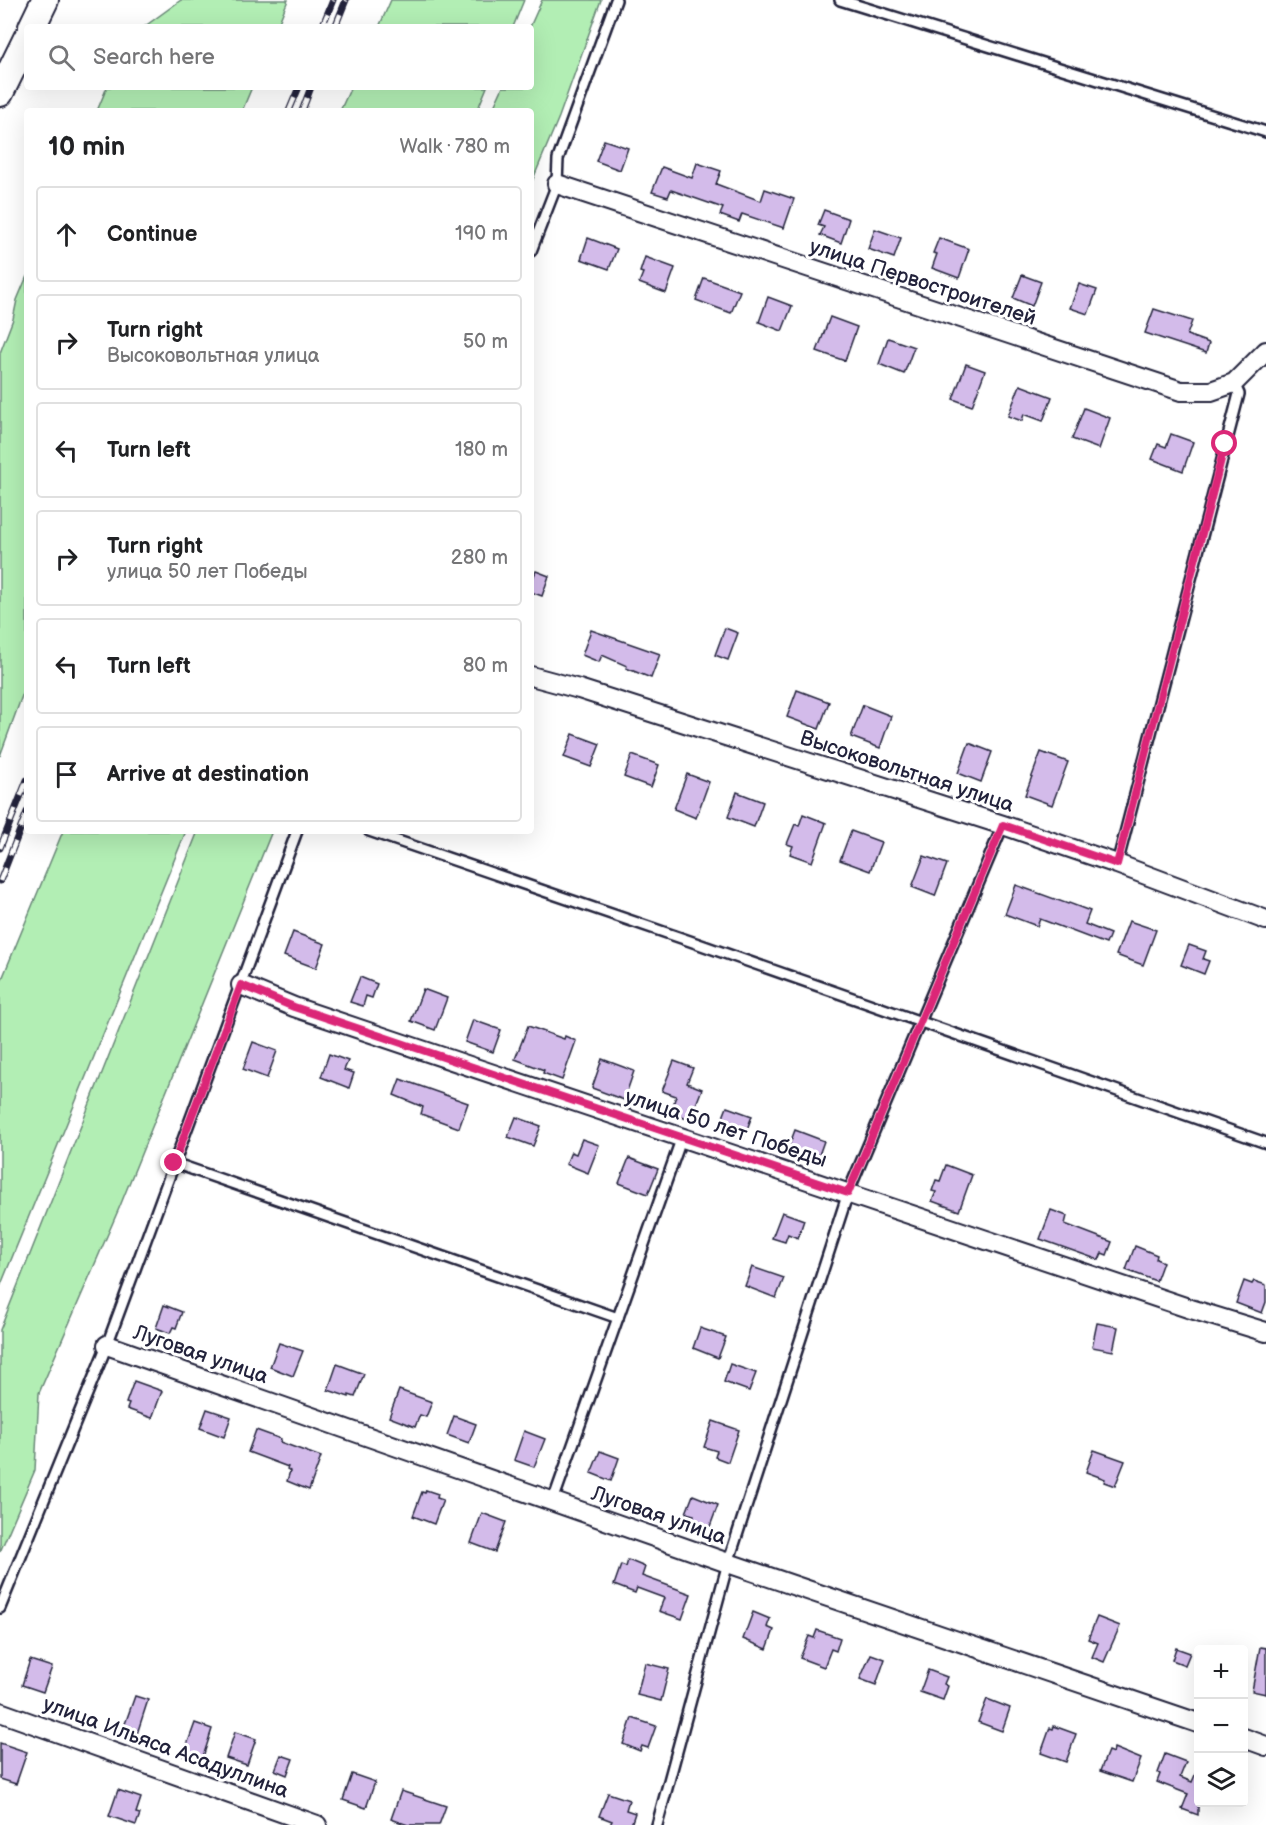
<!DOCTYPE html>
<html lang="en">
<head>
<meta charset="utf-8">
<style>
	:root { --surface:#fff; --page:#f2f2f2; --text:#202124; --muted:#757577; --line:#e0e0e0 }
	body { margin:0; font-family:"Balsamiq Sans",sans-serif; background:var(--page); color:var(--text) }
	.controls { position:absolute; right:18px; bottom:18px; display:grid; overflow:hidden; border-radius:6px; box-shadow:0 6px 24px #0002 }
	.controls button { width:54px; height:54px; display:grid; place-items:center; padding:0; border:0; border-bottom:2px solid var(--line); background:var(--surface); color:var(--text); font:30px sans-serif }
	.stop { position:absolute; width:18px; height:18px; margin:-14px; border:4px solid #db2777; border-radius:50%; background:#fff }
	.stop.end { background:#db2777; border-color:#fff; box-shadow:0 2px 6px #0008 }
	.list { margin:0; padding:0; list-style:none }
	h2 { display:flex; justify-content:space-between; align-items:center; height:78px; margin:0; padding:0 24px; font-size:26px }
	h2 small { font-size:20px; font-weight:400; color:var(--muted) }
	.list li { display:grid; grid-template-columns:39px 1fr auto; gap:18px; align-items:center; box-sizing:border-box; height:96px; margin:0 12px 12px; padding:0 12px; border:2px solid var(--line); border-radius:6px }
	.list b { display:block; font-size:22px; white-space:nowrap }
	.list p { margin:0; font-size:20px; white-space:nowrap; color:var(--muted) }
	.list em { font-size:20px; font-style:normal; color:var(--muted) }
	.icon { flex:none; width:33px; height:33px; fill:none; stroke:currentColor; stroke-width:2; stroke-linecap:round; stroke-linejoin:round }
	.map { position:relative; flex:none; width:1266px; height:1825px; overflow:hidden }
	.search { position:absolute; background:var(--surface); box-shadow:0 6px 24px #0002; left:24px; top:24px; width:510px; height:66px; display:flex; align-items:center; gap:15px; box-sizing:border-box; padding:0 21px; border-radius:6px; color:var(--muted); font-size:22px }
	.panel { position:absolute; background:var(--surface); box-shadow:0 6px 24px #0002; left:24px; top:108px; width:510px; height:726px; border-radius:6px }
	.map>svg:first-child { display:block }
	.green { fill:#b2eeb4; stroke:#6a8878; stroke-width:1.5 }
	.building { fill:#d3bbea; stroke:#22223b; stroke-width:1.5 }
	.lines { fill:none; stroke-linecap:round; stroke-linejoin:round }
	.service-casing { stroke:#22223b; stroke-width:14 }
	.minor-casing { stroke:#22223b; stroke-width:22 }
	.secondary-casing { stroke:#22223b; stroke-width:30 }
	.service { stroke:#fff; stroke-width:9 }
	.minor { stroke:#fff; stroke-width:18 }
	.secondary { stroke:#fff; stroke-width:26 }
	.rail-casing { stroke:#22223b; stroke-width:7 }
	.rail { stroke:#fff; stroke-width:4.5; stroke-dasharray:14; stroke-linecap:butt }
	.route { stroke:#db2777; stroke-width:8 }
	.labels { text-anchor:middle; stroke-width:6; stroke-linejoin:round; paint-order:stroke }
	.street-label { font-size:21px; fill:#22223b; stroke:#fff }
</style>
</head>
<body>
<div class="map">
<svg width="1266" height="1825" viewBox="0 0 1266 1825">
	<rect width="100%" height="100%" fill="#fff"/>
	<filter id="ink" filterUnits="userSpaceOnUse"><feTurbulence type="fractalNoise" baseFrequency=".0167" numOctaves="2"/><feDisplacementMap in="SourceGraphic" scale="12" xChannelSelector="R" yChannelSelector="G"/><feConvolveMatrix kernelMatrix="1 2 1 2 8 2 1 2 1" color-interpolation-filters="sRGB"/></filter>
	<g filter="url(#ink)">
		<g class="green">
			<polygon points="181,0 288,0 277,27 144,27"/>
			<polygon points="391,0 524,0 513,27 379,27"/>
			<polygon points="542,0 601,0 559,117 531,184 531,111 492,111 503,87 531,87 530,27"/>
			<polygon points="107,87 252,87 242,111 97,111"/>
			<polygon points="351,87 487,87 477,111 340,111"/>
			<polygon points="27,276 27,682 0,756 0,353 13,319 17,300"/>
			<polygon points="63,831 186,831 0,1287 0,984"/>
			<polygon points="198,831 272,831 120,1206 39,1393 35,1470 0,1552 0,1330"/>
		</g>
		<g class="building">
			<polygon points="604,140 628,148 620,170 596,161"/>
			<polygon points="697,163 721,171 716,184 761,201 765,189 794,199 784,228 742,214 739,222 720,215 723,208 671,190 668,197 652,192 662,167 692,178"/>
			<polygon points="824,210 849,219 841,243 820,235 824,227 818,225"/>
			<polygon points="875,229 901,238 894,258 868,249"/>
			<polygon points="588,238 617,249 609,269 581,259"/>
			<polygon points="939,238 969,249 959,278 932,268 937,254 933,253"/>
			<polygon points="645,257 675,268 666,293 639,283 643,273 640,272"/>
			<polygon points="1022,275 1041,282 1032,306 1013,298"/>
			<polygon points="704,278 740,291 731,313 696,300"/>
			<polygon points="1079,284 1097,290 1088,314 1070,308"/>
			<polygon points="768,297 792,306 782,331 759,322"/>
			<polygon points="1154,309 1192,321 1187,335 1209,343 1206,353 1145,333"/>
			<polygon points="830,317 857,327 845,361 817,351"/>
			<polygon points="888,338 914,347 904,374 879,364"/>
			<polygon points="966,364 985,371 972,406 953,399"/>
			<polygon points="1020,385 1052,397 1043,421 1024,414 1022,421 1008,416"/>
			<polygon points="1084,408 1110,418 1099,449 1072,439"/>
			<polygon points="1171,434 1193,442 1183,471 1152,459 1158,444 1166,447"/>
			<polygon points="536,571 549,576 542,596 531,592 531,583"/>
			<polygon points="725,628 738,633 728,660 715,655"/>
			<polygon points="591,630 660,654 651,678 626,668 627,666 602,655 599,662 582,655"/>
			<polygon points="797,690 829,702 819,729 787,717"/>
			<polygon points="863,705 891,716 880,748 851,737"/>
			<polygon points="573,734 600,744 591,767 564,757"/>
			<polygon points="969,743 992,752 981,782 958,773"/>
			<polygon points="1041,752 1068,762 1052,805 1025,795"/>
			<polygon points="632,755 659,765 651,787 624,777"/>
			<polygon points="687,774 709,782 696,818 674,809"/>
			<polygon points="737,792 763,802 754,827 728,817"/>
			<polygon points="803,814 826,823 812,862 790,854 793,846 787,844 795,824 799,826"/>
			<polygon points="851,831 881,842 870,871 840,860"/>
			<polygon points="924,856 947,864 935,896 912,887"/>
			<polygon points="1016,885 1068,904 1069,903 1090,911 1085,924 1110,934 1106,944 1040,919 1037,926 1005,914"/>
			<polygon points="1129,921 1156,930 1143,965 1116,955"/>
			<polygon points="293,932 325,944 316,968 284,956"/>
			<polygon points="1189,945 1206,951 1203,959 1209,961 1204,974 1181,965"/>
			<polygon points="360,977 377,984 372,998 366,996 363,1006 350,1002"/>
			<polygon points="423,989 447,998 435,1030 411,1021"/>
			<polygon points="473,1020 501,1030 493,1052 465,1042"/>
			<polygon points="528,1026 564,1039 565,1036 576,1041 562,1080 543,1073 544,1070 515,1059"/>
			<polygon points="253,1042 277,1051 267,1078 243,1069"/>
			<polygon points="329,1054 348,1061 344,1070 354,1073 349,1088 321,1077"/>
			<polygon points="602,1059 634,1071 624,1100 592,1088"/>
			<polygon points="674,1061 693,1068 687,1083 702,1089 690,1120 670,1113 676,1096 662,1091"/>
			<polygon points="400,1079 468,1103 459,1128 421,1114 423,1107 394,1095"/>
			<polygon points="727,1107 752,1116 743,1140 718,1130"/>
			<polygon points="516,1117 541,1126 533,1146 508,1137"/>
			<polygon points="795,1130 824,1141 819,1155 810,1152 806,1162 786,1154"/>
			<polygon points="582,1139 599,1145 588,1173 566,1164 571,1152 576,1154"/>
			<polygon points="629,1158 658,1169 648,1194 619,1183"/>
			<polygon points="946,1165 972,1175 959,1211 932,1201 936,1192 932,1191 936,1180 940,1181"/>
			<polygon points="1051,1210 1067,1216 1065,1224 1112,1242 1107,1255 1102,1253 1099,1260 1040,1239"/>
			<polygon points="782,1212 804,1220 798,1238 788,1234 785,1242 772,1238"/>
			<polygon points="1135,1246 1157,1255 1156,1259 1163,1262 1156,1281 1126,1270"/>
			<polygon points="752,1267 784,1278 776,1298 745,1286"/>
			<polygon points="1244,1281 1252,1284 1254,1281 1266,1285 1266,1302 1262,1313 1236,1303"/>
			<polygon points="164,1305 182,1312 176,1328 173,1327 170,1333 156,1328"/>
			<polygon points="1097,1323 1118,1327 1113,1351 1092,1347"/>
			<polygon points="700,1328 726,1337 718,1358 693,1348"/>
			<polygon points="279,1343 303,1351 293,1376 270,1367"/>
			<polygon points="337,1364 364,1374 355,1397 349,1395 349,1397 328,1390"/>
			<polygon points="730,1364 756,1373 749,1391 724,1382"/>
			<polygon points="134,1381 162,1391 152,1418 127,1409 129,1404 126,1403"/>
			<polygon points="399,1390 432,1402 426,1417 420,1415 415,1427 389,1417"/>
			<polygon points="207,1409 231,1417 224,1437 200,1428"/>
			<polygon points="454,1416 476,1424 469,1443 447,1435"/>
			<polygon points="713,1421 739,1430 728,1462 715,1457 717,1451 704,1447"/>
			<polygon points="256,1430 281,1439 280,1442 321,1457 309,1490 287,1481 290,1471 287,1469 288,1467 248,1452"/>
			<polygon points="524,1431 545,1439 534,1467 514,1460"/>
			<polygon points="1094,1450 1125,1461 1115,1486 1104,1482 1105,1479 1086,1472"/>
			<polygon points="600,1451 619,1458 611,1481 591,1473"/>
			<polygon points="426,1490 438,1494 437,1498 443,1500 434,1524 413,1516 422,1492 425,1493"/>
			<polygon points="693,1495 718,1505 709,1529 691,1522 694,1515 686,1513"/>
			<polygon points="482,1513 506,1522 495,1552 471,1543"/>
			<polygon points="628,1560 645,1567 642,1576 691,1594 682,1619 659,1611 664,1598 637,1588 635,1593 614,1585 621,1565 626,1567"/>
			<polygon points="753,1612 770,1619 767,1627 774,1630 767,1649 743,1639"/>
			<polygon points="1097,1617 1120,1626 1104,1662 1092,1657 1098,1643 1088,1639"/>
			<polygon points="817,1630 840,1638 836,1651 831,1649 824,1667 800,1658 809,1636 814,1638"/>
			<polygon points="1260,1647 1266,1648 1266,1694 1252,1691"/>
			<polygon points="1176,1648 1190,1653 1185,1665 1172,1660"/>
			<polygon points="871,1654 885,1659 876,1685 860,1679"/>
			<polygon points="30,1660 52,1667 43,1692 22,1685"/>
			<polygon points="645,1663 669,1669 661,1701 637,1695"/>
			<polygon points="928,1670 947,1677 944,1684 948,1686 943,1700 920,1692"/>
			<polygon points="135,1696 148,1700 135,1740 121,1735"/>
			<polygon points="987,1699 1010,1708 1002,1731 978,1722"/>
			<polygon points="632,1718 656,1726 648,1748 642,1746 640,1751 623,1744"/>
			<polygon points="195,1723 212,1729 201,1763 183,1756"/>
			<polygon points="1054,1726 1076,1734 1066,1762 1041,1753 1050,1728 1053,1729"/>
			<polygon points="235,1732 256,1739 247,1765 226,1758"/>
			<polygon points="0,1743 27,1752 16,1784 0,1779"/>
			<polygon points="1114,1748 1141,1759 1132,1782 1100,1771 1108,1751 1113,1753"/>
			<polygon points="1165,1754 1186,1762 1180,1777 1192,1782 1198,1768 1198,1815 1182,1809 1188,1794 1157,1782 1160,1774 1158,1773"/>
			<polygon points="281,1755 293,1759 287,1775 275,1770"/>
			<polygon points="352,1774 375,1782 366,1808 343,1800"/>
			<polygon points="118,1790 141,1798 136,1813 140,1814 136,1825 109,1816"/>
			<polygon points="401,1791 446,1806 439,1825 408,1825 391,1819"/>
			<polygon points="608,1793 629,1800 626,1810 635,1813 631,1825 610,1825 612,1821 599,1816"/>
		</g>
		<g class="lines">
			<g class="service-casing">
				<g id="service">
					<polyline points="840,0 1266,132"/>
					<polyline points="531,251 557,184 558,159 616,0"/>
					<polyline points="369,831 690,941 1266,1143"/>
					<polyline points="1117,864 1239,394 1234,383"/>
					<polyline points="174,1163 618,1318"/>
					<polyline points="553,1501 682,1137"/>
					<polyline points="0,1608 107,1345 297,831"/>
					<polyline points="657,1825 728,1563 848,1193 1003,825"/>
				</g>
			</g>
			<g class="minor-casing">
				<g id="minor">
					<polyline points="557,184 1181,391 1211,391 1234,383 1266,351"/>
					<polyline points="531,676 579,689 1003,825 1117,864 1266,920"/>
					<polyline points="241,985 294,1007 1191,1309 1266,1332"/>
					<polyline points="107,1345 728,1563 1198,1723"/>
					<polyline points="0,1712 317,1825"/>
					<polyline points="1244,1738 1266,1746"/>
				</g>
			</g>
			<g class="secondary-casing">
				<g id="secondary">
					<polyline points="32,27 45,0"/>
					<polyline points="0,93 27,38"/>
				</g>
			</g>
			<use href="#service" class="service"/>
			<use href="#minor" class="minor"/>
			<use href="#secondary" class="secondary"/>
			<g class="rail-casing">
				<g id="rail">
					<polyline points="322,27 333,0"/>
					<polyline points="335,27 346,0"/>
					<polyline points="289,111 299,87"/>
					<polyline points="302,111 311,87"/>
					<polyline points="0,848 27,780"/>
					<polyline points="0,881 27,812"/>
				</g>
			</g>
			<use href="#rail" class="rail"/>
		</g>
	</g>
	<g class="lines" filter="url(#ink)">
		<polyline class="route" points="174,1163 241,985 294,1007 848,1193 1003,825 1117,864 1225,444"/>
	</g>
	<g class="labels">
		<g class="street-label">
			<text transform="translate(923 282) rotate(18)" y="7">улица Первостроителей</text>
			<text transform="translate(907 771) rotate(18)" y="7">Высоковольтная улица</text>
			<text transform="translate(726 1128) rotate(18)" y="7">улица 50 лет Победы</text>
			<text transform="translate(201 1354) rotate(19)" y="7">Луговая улица</text>
			<text transform="translate(659 1515) rotate(19)" y="7">Луговая улица</text>
			<text transform="translate(166 1747) rotate(20)" y="7">улица Ильяса Асадуллина</text>
		</g>
	</g>
</svg>
<div class="controls">
<button>+</button>
<button>−</button>
<button><svg class="icon" aria-label="layers" viewBox="0 0 24 24"><path d="M12 4l9 5-9 5-9-5zM3 14l9 5 9-5"/></svg></button>
</div>
<div class="stop" style="left:1225px;top:444px"></div>
<div class="stop end" style="left:174px;top:1163px"></div>
<div class="search"><svg class="icon" aria-label="search" viewBox="0 0 24 24"><circle cx="10" cy="10" r="6"/><path d="M15 15l6 6"/></svg>Search here</div>
<section class="panel">
<h2>10 min<small>Walk · 780 m</small></h2>
<ul class="list">
<li><svg class="icon" aria-label="ahead" viewBox="0 0 24 24"><path d="M12 20V5M6 11l6-6 6 6"/></svg><div><b>Continue</b></div><em>190 m</em></li>
<li><svg class="icon" aria-label="right" viewBox="0 0 24 24"><path d="M7 20v-9h11M14 6l5 5-5 5"/></svg><div><b>Turn right</b><p>Высоковольтная улица</p></div><em>50 m</em></li>
<li><svg class="icon" aria-label="left" viewBox="0 0 24 24"><path d="M17 20v-9H6M10 6l-5 5 5 5"/></svg><div><b>Turn left</b></div><em>180 m</em></li>
<li><svg class="icon" aria-label="right" viewBox="0 0 24 24"><path d="M7 20v-9h11M14 6l5 5-5 5"/></svg><div><b>Turn right</b><p>улица 50 лет Победы</p></div><em>280 m</em></li>
<li><svg class="icon" aria-label="left" viewBox="0 0 24 24"><path d="M17 20v-9H6M10 6l-5 5 5 5"/></svg><div><b>Turn left</b></div><em>80 m</em></li>
<li><svg class="icon" aria-label="arrive" viewBox="0 0 24 24"><path d="M6 21V4h12l-3 4 3 4H6"/></svg><div><b>Arrive at destination</b></div></li>
</ul>
</section>
</div>
</body>
</html>
